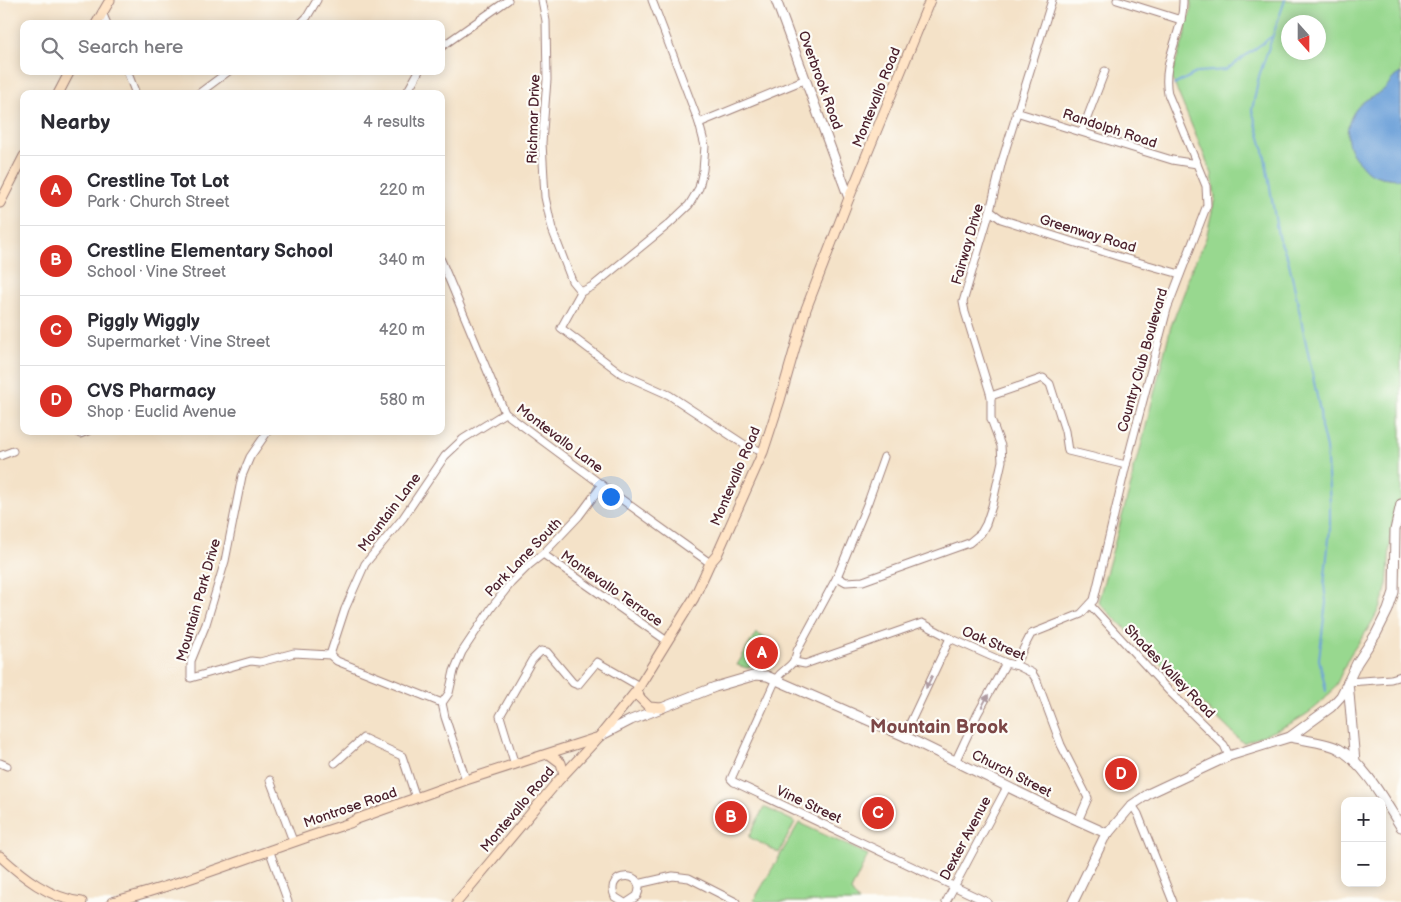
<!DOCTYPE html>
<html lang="en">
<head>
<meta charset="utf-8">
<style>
	:root { --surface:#fff; --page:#f7f7f7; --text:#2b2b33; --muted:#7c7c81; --line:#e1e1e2; --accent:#d93025 }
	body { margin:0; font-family:"Balsamiq Sans",sans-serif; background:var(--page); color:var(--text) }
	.controls { position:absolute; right:15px; bottom:15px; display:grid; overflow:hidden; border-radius:10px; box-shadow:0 2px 12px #0003 }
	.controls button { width:45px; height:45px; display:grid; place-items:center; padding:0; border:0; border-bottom:1px solid var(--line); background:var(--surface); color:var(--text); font:25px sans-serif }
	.compass { position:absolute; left:1281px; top:15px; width:45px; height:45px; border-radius:50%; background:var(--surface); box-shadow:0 2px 12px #0003; rotate:159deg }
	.you { position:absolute; left:610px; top:496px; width:18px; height:18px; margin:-12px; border:4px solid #fff; border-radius:50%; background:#1a73e8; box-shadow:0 0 0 8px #1a73e833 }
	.badge { display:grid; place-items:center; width:32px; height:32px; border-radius:50%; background:var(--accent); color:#fff; font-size:16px; font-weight:700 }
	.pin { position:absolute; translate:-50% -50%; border:2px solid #fff; box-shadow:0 1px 5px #0006 }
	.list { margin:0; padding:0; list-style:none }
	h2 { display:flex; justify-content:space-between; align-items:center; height:65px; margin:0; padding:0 20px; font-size:21px }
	h2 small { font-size:16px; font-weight:400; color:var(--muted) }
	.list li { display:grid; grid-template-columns:32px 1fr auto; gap:15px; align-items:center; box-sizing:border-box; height:70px; padding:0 20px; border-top:1px solid var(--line) }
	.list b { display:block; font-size:19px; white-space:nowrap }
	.list p { margin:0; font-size:16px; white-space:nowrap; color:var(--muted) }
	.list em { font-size:16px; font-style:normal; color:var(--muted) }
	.icon { flex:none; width:28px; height:28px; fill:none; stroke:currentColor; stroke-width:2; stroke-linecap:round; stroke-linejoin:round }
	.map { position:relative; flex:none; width:1401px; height:902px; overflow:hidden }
	.search { position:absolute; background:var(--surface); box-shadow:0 2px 12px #0003; left:20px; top:20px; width:425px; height:55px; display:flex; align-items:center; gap:12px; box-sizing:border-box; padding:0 18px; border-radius:10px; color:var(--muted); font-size:19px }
	.panel { position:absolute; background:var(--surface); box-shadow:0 2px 12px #0003; left:20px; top:90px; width:425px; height:345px; border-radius:10px }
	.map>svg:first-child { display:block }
	.green { fill:#98d88f; stroke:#717c5d; fill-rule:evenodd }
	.water { fill:#6da1d9; stroke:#5c6082 }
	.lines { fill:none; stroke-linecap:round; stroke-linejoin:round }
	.stream { stroke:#6da1d9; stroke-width:2 }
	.minor-casing { stroke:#9f807a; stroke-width:9 }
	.tertiary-casing { stroke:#9f807a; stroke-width:11 }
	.secondary-casing { stroke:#9f807a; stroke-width:11 }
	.minor { stroke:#fff; stroke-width:7 }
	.tertiary { stroke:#fff; stroke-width:9 }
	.secondary { stroke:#ffe4c6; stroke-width:9 }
	.oneway { fill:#ae9aa0 }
	.labels { text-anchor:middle; stroke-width:4.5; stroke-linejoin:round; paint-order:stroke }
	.street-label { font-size:14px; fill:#4a1f2b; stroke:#fdfcf7 }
	.district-label { font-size:19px; font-weight:bold; fill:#7c4747; stroke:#fdfcf7 }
</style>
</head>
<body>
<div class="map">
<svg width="1401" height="902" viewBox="0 0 1401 902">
	<rect width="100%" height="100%" fill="#fdfcf7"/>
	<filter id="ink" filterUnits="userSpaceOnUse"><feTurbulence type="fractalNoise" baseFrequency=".02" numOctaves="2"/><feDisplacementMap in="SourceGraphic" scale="10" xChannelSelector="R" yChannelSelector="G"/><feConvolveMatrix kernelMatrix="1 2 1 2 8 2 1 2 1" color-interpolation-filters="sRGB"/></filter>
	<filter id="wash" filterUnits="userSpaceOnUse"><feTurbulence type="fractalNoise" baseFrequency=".0096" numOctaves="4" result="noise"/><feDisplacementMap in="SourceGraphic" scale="20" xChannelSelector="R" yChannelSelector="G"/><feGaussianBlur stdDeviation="1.12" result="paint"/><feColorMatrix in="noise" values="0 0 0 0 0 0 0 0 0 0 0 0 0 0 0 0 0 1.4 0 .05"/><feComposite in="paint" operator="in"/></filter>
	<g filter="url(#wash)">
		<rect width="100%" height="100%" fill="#f4e2c8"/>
		<g class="green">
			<path d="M 1191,0 L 1401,0 L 1401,498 C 1389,517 1390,561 1387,584 C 1382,610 1367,631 1352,652 C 1344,664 1340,681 1331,692 C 1307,721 1276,730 1243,743 L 1098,602 L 1132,481 L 1133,468 L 1138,458 L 1171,326 L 1187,285 L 1187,279 L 1206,238 L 1215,198 L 1212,174 L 1171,76 L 1186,33 L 1186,23 L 1191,12 ZM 1288,22 L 1318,22 L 1318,52 L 1288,52 Z"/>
			<polygon points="756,633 780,647 776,659 770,662 760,660 747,668 737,665"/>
			<path d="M 727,801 C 740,803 747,809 749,823 L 740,829 L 734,829 C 725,825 718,813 721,803 Z"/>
			<polygon points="764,807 795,822 779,853 749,837"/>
			<polygon points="799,823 868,855 851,891 859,902 758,902 754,900"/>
		</g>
		<path class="water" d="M 1401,73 L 1401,178 L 1397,179 C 1390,178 1382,178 1375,175 C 1368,173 1364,168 1360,163 C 1344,148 1343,125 1357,108 C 1364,99 1373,97 1382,91 C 1390,85 1391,77 1401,73 Z"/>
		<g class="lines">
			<g class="stream">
				<polyline points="1285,0 1259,76 1252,110 1264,151 1278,236 1288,259 1295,290 1320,411 1321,427 1326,448 1330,502 1330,529 1324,585 1326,602 1319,659 1326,691"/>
				<polyline points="1174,85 1198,72 1226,70 1271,37"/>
			</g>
		</g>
	</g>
	<g filter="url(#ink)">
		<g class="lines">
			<g class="minor-casing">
				<g id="minor">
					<polyline points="542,0 546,21 547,80 542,143 545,197 552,229 572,281 581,292"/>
					<polyline points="652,0 699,123 705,146 703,170 699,188 689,205 669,224 593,286 581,292 561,328 622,374 669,395 745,445 763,452"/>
					<polyline points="1117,0 1181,20"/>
					<polyline points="102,12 107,24"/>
					<polyline points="300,24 307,17 317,0"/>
					<polyline points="441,47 508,0"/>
					<polyline points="127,71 136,94"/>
					<polyline points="198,94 229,71"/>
					<polyline points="406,94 419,71"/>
					<polyline points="1016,112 1172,160 1197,164"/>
					<polyline points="699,123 806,79"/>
					<polyline points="1082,131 1105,71"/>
					<polyline points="990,211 1001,219 1120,257 1180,274"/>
					<polyline points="441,260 505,413 610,491 710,563"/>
					<polyline points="991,396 1043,378 1050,384 1065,431 1068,451 1126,465"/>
					<polyline points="268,431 250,457 242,476 225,561 206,624 191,661 191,678 251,661 260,662 294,653 330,655 337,661 442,703"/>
					<polyline points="80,434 88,431"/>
					<polyline points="0,456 13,451"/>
					<path d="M 884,457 L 868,502 L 837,577 L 797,651 C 794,668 785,666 776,679 L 731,779 L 734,782 L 987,902"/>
					<polyline points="543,554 667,641"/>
					<polyline points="837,577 846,582 863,581 969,543 981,533 986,524 992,506 1002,461 1001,446 991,419 991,396 965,312 963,302 990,211 1002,161 1052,0"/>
					<polyline points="1090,605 1168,690 1224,745 1229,756"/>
					<polyline points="330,655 345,609 365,564 403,518 445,456 463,439 505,413"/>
					<polyline points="795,662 805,664 922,623 950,638 1006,663 1018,666 1032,673 1037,681 1061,745 1088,798 1078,821"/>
					<path d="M 1015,665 L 1031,634 L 1081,614 L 1094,600 L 1126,465 L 1167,309 L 1207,205 L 1206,186 L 1168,94 C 1161,61 1184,32 1183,0"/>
					<polyline points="1348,682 1391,679 1401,676"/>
					<polyline points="442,703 449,693 454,671 462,652 492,607 511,583 529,565 543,554 579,516 602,485"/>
					<polyline points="442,703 445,717 466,780"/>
					<polyline points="904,736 950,638"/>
					<polyline points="956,760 978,713 1006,663"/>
					<polyline points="0,763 7,766"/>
					<polyline points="335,763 363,738 402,756 416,798"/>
					<polyline points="515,765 500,716 532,660 541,651 547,652 573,683 578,685 597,662 639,686"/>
					<polyline points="270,780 293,841"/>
					<polyline points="1132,805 1138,814 1173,902"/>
					<polyline points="270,852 288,902"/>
					<polyline points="638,884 673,876 689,878 736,902"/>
					<path d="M 623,902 L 615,897 C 603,870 649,870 637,896 L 628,902"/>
					<polyline points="946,902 1007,787"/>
				</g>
			</g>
			<g class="tertiary-casing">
				<g id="tertiary">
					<polyline points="776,0 849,198"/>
					<polyline points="600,736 631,720 715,687 756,675 767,676 904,736 1057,811 1108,834"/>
					<path d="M 1290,737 C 1302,740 1330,743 1339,749 C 1365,764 1385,802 1401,827"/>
					<polyline points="1355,762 1348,682 1357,663 1376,634 1388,610 1394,592 1395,530 1401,504"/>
					<polyline points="1073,902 1104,838 1132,805 1150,793 1229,756 1290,737 1331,707 1341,696 1348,682"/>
				</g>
			</g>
			<g class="secondary-casing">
				<g id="secondary">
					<polyline points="96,24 110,0"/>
					<polyline points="58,94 70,71"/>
					<polyline points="0,203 24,156"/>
					<polyline points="637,690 640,698 649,707 662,708"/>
					<polyline points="549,754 561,763 564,774"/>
					<path d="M 0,856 C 23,877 49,898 82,902"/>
					<path d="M 112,902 C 193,881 271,848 350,823 L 357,819 L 466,780 L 596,738"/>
					<polyline points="457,902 558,781 599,737 637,690 694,598 710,563 717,555 763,452 780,400 806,309 849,198 930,0"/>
				</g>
			</g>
			<use href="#minor" class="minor"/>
			<use href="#tertiary" class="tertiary"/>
			<use href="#secondary" class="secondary"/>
		</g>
		<defs><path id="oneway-solid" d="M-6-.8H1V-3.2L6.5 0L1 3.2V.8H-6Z" transform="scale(1.25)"/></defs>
		<g class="oneway">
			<use href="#oneway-solid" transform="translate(929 682) rotate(116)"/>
			<use href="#oneway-solid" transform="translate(985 701) rotate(-62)"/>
		</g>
	</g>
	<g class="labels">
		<g class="street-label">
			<text transform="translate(821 80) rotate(70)" y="5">Overbrook Road</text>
			<text transform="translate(876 97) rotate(-68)" y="5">Montevallo Road</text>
			<text transform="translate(533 119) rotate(-88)" y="5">Richmar Drive</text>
			<text transform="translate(1110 128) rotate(18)" y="5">Randolph Road</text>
			<text transform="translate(1088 233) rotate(17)" y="5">Greenway Road</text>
			<text transform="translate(967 244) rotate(-74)" y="5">Fairway Drive</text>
			<text transform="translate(1142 360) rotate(-74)" y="5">Country Club Boulevard</text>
			<text transform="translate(560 438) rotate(37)" y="5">Montevallo Lane</text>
			<text transform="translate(735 476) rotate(-67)" y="5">Montevallo Road</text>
			<text transform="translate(389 512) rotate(-53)" y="5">Mountain Lane</text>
			<text transform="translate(523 557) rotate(-46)" y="5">Park Lane South</text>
			<text transform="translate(612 588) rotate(35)" y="5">Montevallo Terrace</text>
			<text transform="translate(198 600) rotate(-74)" y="5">Mountain Park Drive</text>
			<text transform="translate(994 643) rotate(23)" y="5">Oak Street</text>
			<text transform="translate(1170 671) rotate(46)" y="5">Shades Valley Road</text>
			<text transform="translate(1012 773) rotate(27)" y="5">Church Street</text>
			<text transform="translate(809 804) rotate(25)" y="5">Vine Street</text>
			<text transform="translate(350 807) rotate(-19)" y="5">Montrose Road</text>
			<text transform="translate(517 809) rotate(-50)" y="5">Montevallo Road</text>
			<text transform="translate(965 838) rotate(-62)" y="5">Dexter Avenue</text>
		</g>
		<g class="district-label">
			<text x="939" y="733">Mountain Brook</text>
		</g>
	</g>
</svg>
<div class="controls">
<button>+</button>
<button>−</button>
</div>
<svg class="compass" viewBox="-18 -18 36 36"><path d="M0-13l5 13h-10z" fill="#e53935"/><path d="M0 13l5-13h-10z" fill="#7c7c81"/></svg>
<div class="you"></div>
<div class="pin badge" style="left:762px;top:653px">A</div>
<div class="pin badge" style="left:731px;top:817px">B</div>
<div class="pin badge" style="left:878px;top:813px">C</div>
<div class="pin badge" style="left:1121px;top:774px">D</div>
<div class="search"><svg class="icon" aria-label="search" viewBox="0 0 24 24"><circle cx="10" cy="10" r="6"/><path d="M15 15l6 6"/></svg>Search here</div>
<section class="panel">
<h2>Nearby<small>4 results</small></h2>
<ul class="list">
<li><span class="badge">A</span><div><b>Crestline Tot Lot</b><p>Park · Church Street</p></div><em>220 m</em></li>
<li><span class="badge">B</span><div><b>Crestline Elementary School</b><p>School · Vine Street</p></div><em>340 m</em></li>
<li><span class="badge">C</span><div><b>Piggly Wiggly</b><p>Supermarket · Vine Street</p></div><em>420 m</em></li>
<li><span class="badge">D</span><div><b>CVS Pharmacy</b><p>Shop · Euclid Avenue</p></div><em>580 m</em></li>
</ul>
</section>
</div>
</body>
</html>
